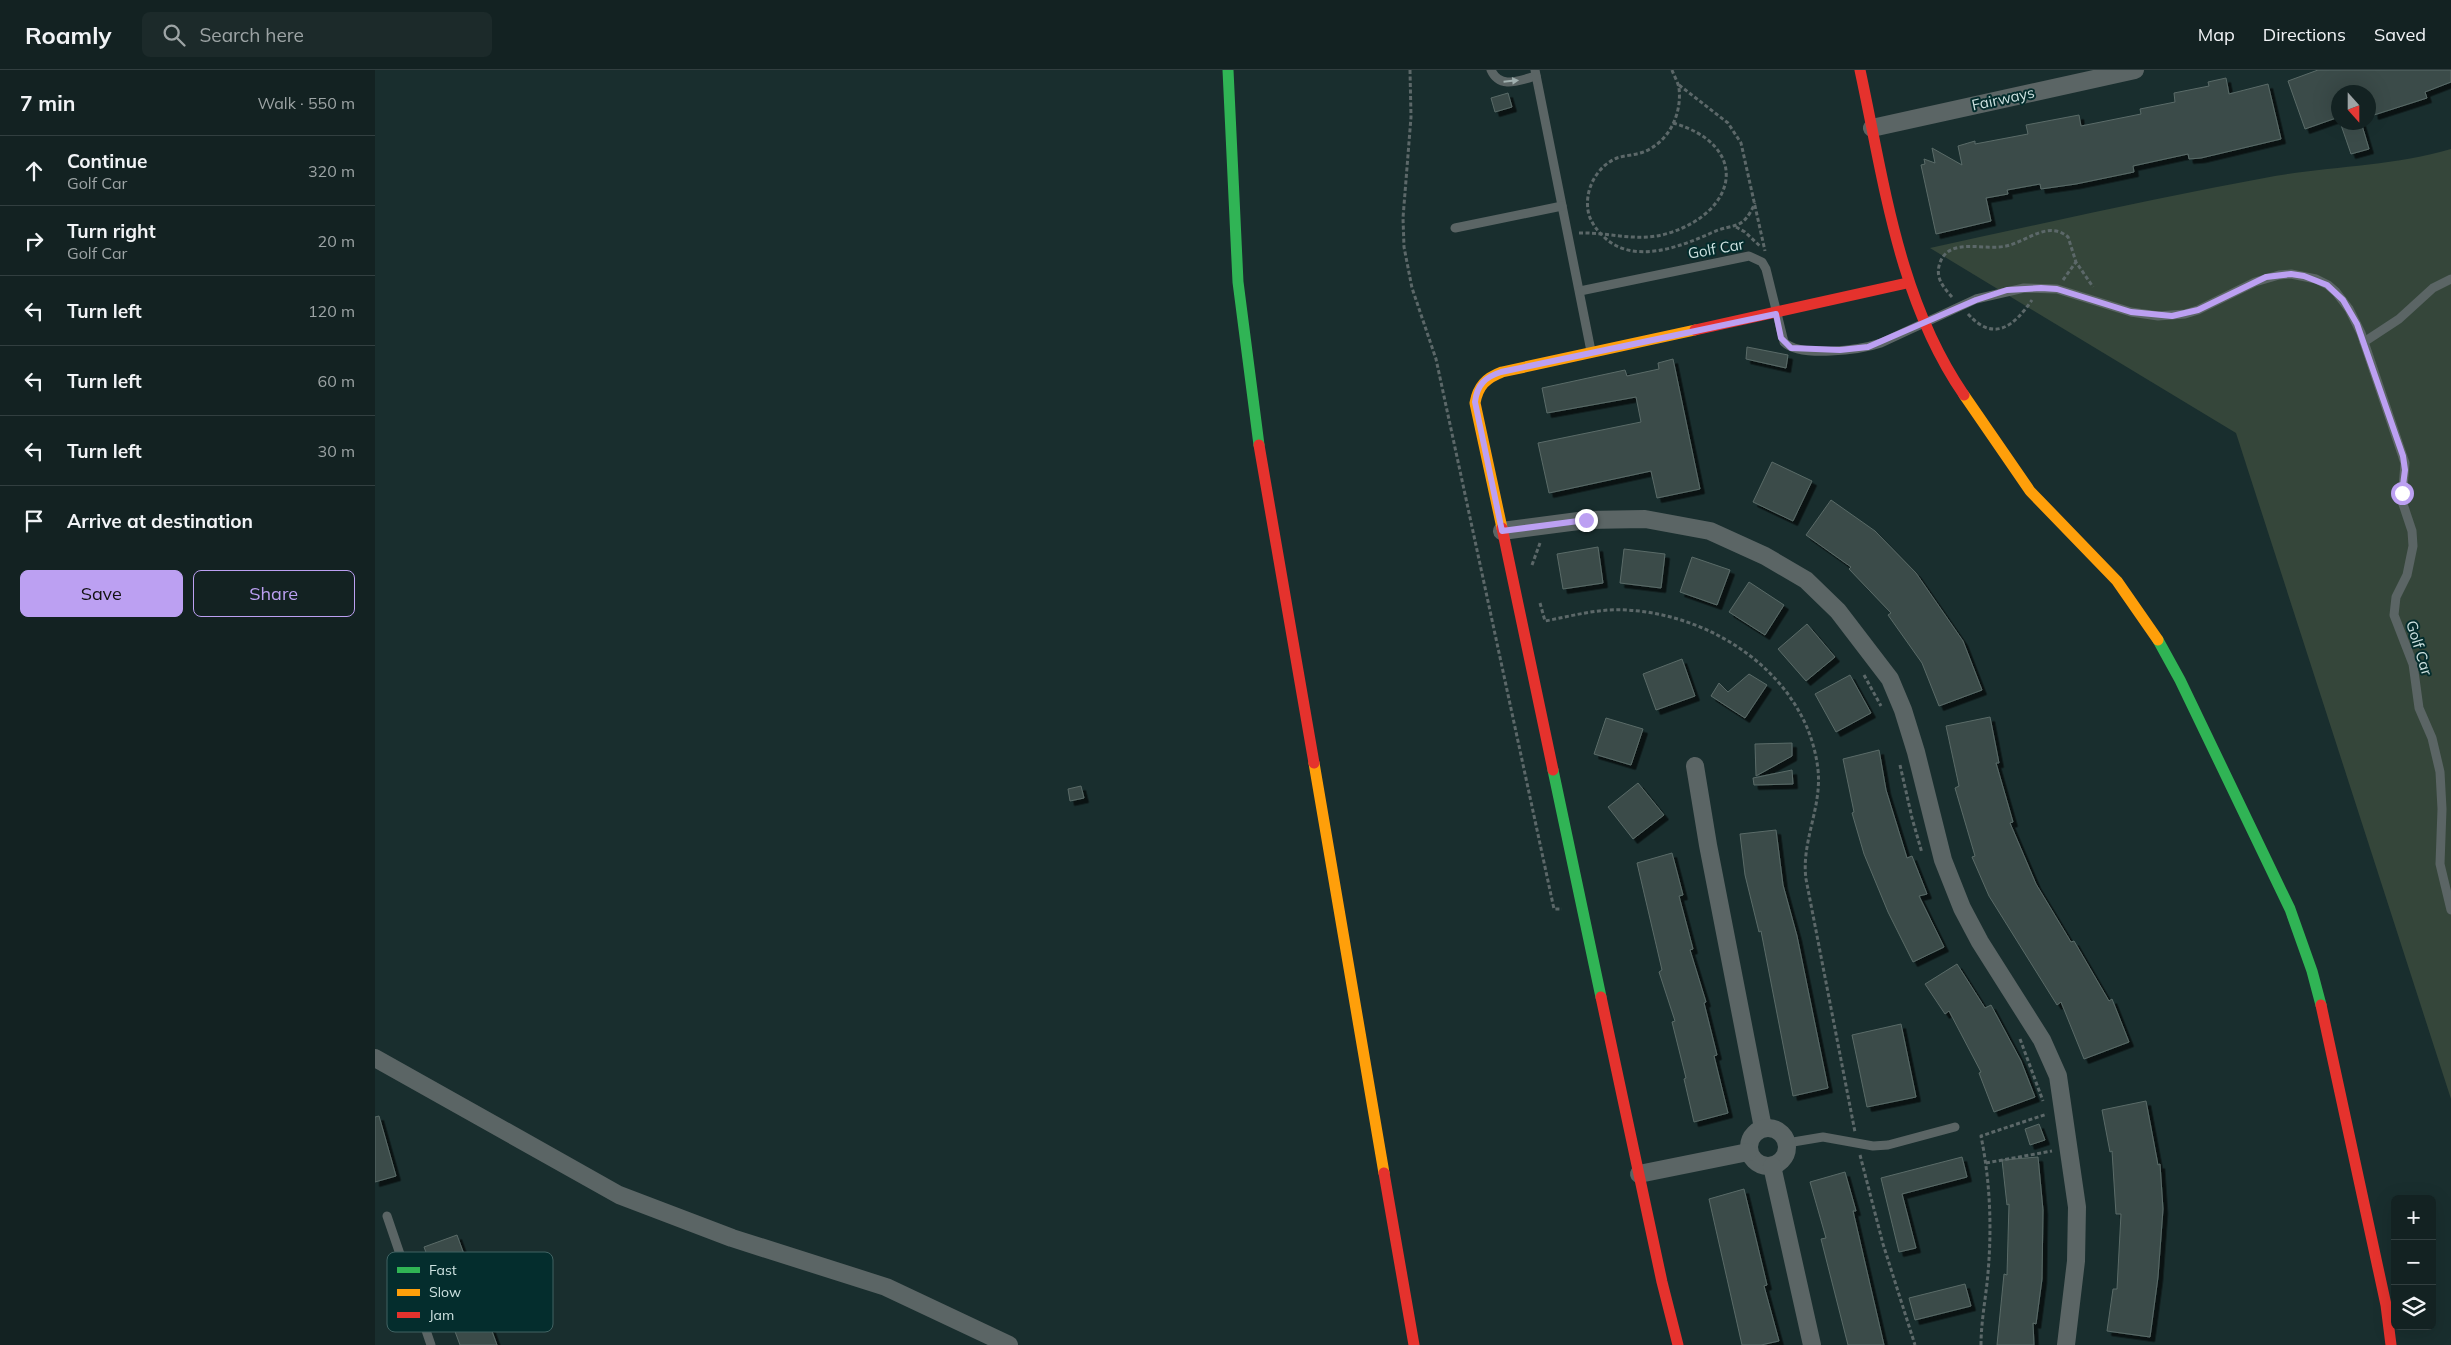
<!DOCTYPE html>
<html lang="en">
<head>
<meta charset="utf-8">
<style>
	:root { --surface:#132222; --page:#1c2a2a; --text:#f1f3f6; --muted:#9da4a5; --line:#323f40; --accent:#bca0f2 }
	body { margin:0; font-family:Mulish,sans-serif; background:var(--page); color:var(--text) }
	.controls { position:absolute; right:15px; bottom:15px; display:grid; overflow:hidden; border-radius:8px; box-shadow:0 5px 20px #0002 }
	.controls button { width:45px; height:45px; display:grid; place-items:center; padding:0; border:0; border-bottom:1px solid var(--line); background:var(--surface); color:var(--text); font:25px sans-serif }
	.compass { position:absolute; left:1956px; top:15px; width:45px; height:45px; border-radius:50%; background:var(--surface); box-shadow:0 5px 20px #0002; rotate:159deg }
	.stop { position:absolute; width:15px; height:15px; margin:-11px; border:4px solid #bca0f2; border-radius:50%; background:#fff }
	.stop.end { background:#bca0f2; border-color:#fff; box-shadow:0 1px 5px #0008 }
	.list { margin:0; padding:0; list-style:none }
	h2 { display:flex; justify-content:space-between; align-items:center; height:65px; margin:0; padding:0 20px; font-size:21px }
	h2 small { font-size:16px; font-weight:400; color:var(--muted) }
	.list li { display:grid; grid-template-columns:32px 1fr auto; gap:15px; align-items:center; box-sizing:border-box; height:70px; padding:0 20px; border-top:1px solid var(--line) }
	.list b { display:block; font-size:19px; white-space:nowrap }
	.list p { margin:0; font-size:16px; white-space:nowrap; color:var(--muted) }
	.list em { font-size:16px; font-style:normal; color:var(--muted) }
	.actions { display:flex; gap:10px; padding:15px 20px }
	.actions a { flex:1; padding:11px 0; border:1px solid var(--accent); border-radius:8px; text-align:center; font-size:18px; color:var(--accent) }
	.actions .main { background:var(--accent); color:#111 }
	.icon { flex:none; width:28px; height:28px; fill:none; stroke:currentColor; stroke-width:2; stroke-linecap:round; stroke-linejoin:round }
	.map { position:relative; flex:none; width:2076px; height:1275px; overflow:hidden }
	header { display:flex; align-items:center; gap:30px; box-sizing:border-box; height:70px; padding:0 25px; background:var(--surface); border-bottom:1px solid var(--line) }
	header strong { font-size:24px }
	nav { display:flex; gap:28px; margin-inline-start:auto; font-size:18px }
	.search { width:350px; height:45px; background:var(--page); display:flex; align-items:center; gap:12px; box-sizing:border-box; padding:0 18px; border-radius:8px; color:var(--muted); font-size:19px }
	main { display:flex }
	aside { flex:1; background:var(--surface) }
	.map>svg:first-child { display:block }
	.green { fill:#35463a }
	.building { fill:#3b4b49; stroke:#5a6b68; filter:url(#shadow) }
	.lines { fill:none; stroke-linecap:round; stroke-linejoin:round }
	.path { stroke:#5c6869; stroke-width:3; stroke-dasharray:4 2.5; stroke-linecap:butt }
	.lane { stroke:#5b6565; stroke-width:9 }
	.street { stroke:#5b6565; stroke-width:18 }
	.fast { stroke:#30b455; stroke-width:11 }
	.slow { stroke:#ff9f0a; stroke-width:11 }
	.jam { stroke:#e5322d; stroke-width:11 }
	.oneway { fill:#a0b0af }
	.route { stroke:#bca0f2; stroke-width:6 }
	.labels { text-anchor:middle; stroke-width:4; stroke-linejoin:round; paint-order:stroke }
	.street-label { font-size:15px; fill:#cee2e1; stroke:#042d2d }
	.key { fill:#042d2d; stroke:#416363; stroke-width:1 }
	.key-label { font-size:14px; fill:#cee2e1 }
</style>
</head>
<body>
<header>
<strong>Roamly</strong>
<div class="search"><svg class="icon" aria-label="search" viewBox="0 0 24 24"><circle cx="10" cy="10" r="6"/><path d="M15 15l6 6"/></svg>Search here</div>
<nav><a>Map</a><a>Directions</a><a>Saved</a></nav>
</header>
<main>
<aside>
<h2>7 min<small>Walk · 550 m</small></h2>
<ul class="list">
<li><svg class="icon" aria-label="ahead" viewBox="0 0 24 24"><path d="M12 20V5M6 11l6-6 6 6"/></svg><div><b>Continue</b><p>Golf Car</p></div><em>320 m</em></li>
<li><svg class="icon" aria-label="right" viewBox="0 0 24 24"><path d="M7 20v-9h11M14 6l5 5-5 5"/></svg><div><b>Turn right</b><p>Golf Car</p></div><em>20 m</em></li>
<li><svg class="icon" aria-label="left" viewBox="0 0 24 24"><path d="M17 20v-9H6M10 6l-5 5 5 5"/></svg><div><b>Turn left</b></div><em>120 m</em></li>
<li><svg class="icon" aria-label="left" viewBox="0 0 24 24"><path d="M17 20v-9H6M10 6l-5 5 5 5"/></svg><div><b>Turn left</b></div><em>60 m</em></li>
<li><svg class="icon" aria-label="left" viewBox="0 0 24 24"><path d="M17 20v-9H6M10 6l-5 5 5 5"/></svg><div><b>Turn left</b></div><em>30 m</em></li>
<li><svg class="icon" aria-label="arrive" viewBox="0 0 24 24"><path d="M6 21V4h12l-3 4 3 4H6"/></svg><div><b>Arrive at destination</b></div></li>
</ul>
<div class="actions"><a class="main">Save</a><a>Share</a></div>
</aside>
<div class="map">
<svg width="2076" height="1275" viewBox="0 0 2076 1275">
	<defs>
		<filter id="shadow"><feDropShadow dx="4.5" dy="4.5" stdDeviation="0" flood-color="#0009"/></filter>
	</defs>
	<rect width="100%" height="100%" fill="#192e2e"/>
	<path class="green" d="M 2076,79 L 2076,1029 L 1861,363 L 1555,178 C 1670,153 1785,127 1900,106 C 1958,96 2019,96 2076,79 Z"/>
	<g class="building">
		<polygon points="1943,0 2076,0 2076,12 2050,22 2052,28 1999,45 1994,22 1964,22 1964,47 1930,59 1913,11"/>
		<polygon points="1851,8 1854,24 1893,14 1906,69 1826,88 1814,89 1813,84 1758,96 1759,102 1701,114 1666,119 1665,114 1632,120 1633,124 1611,128 1616,151 1561,164 1546,95 1550,94 1549,89 1560,93 1557,78 1587,95 1583,76 1600,71 1600,74 1653,64 1651,55 1704,45 1706,56 1766,44 1765,39 1800,32 1799,23 1834,16 1833,12"/>
		<polygon points="1133,23 1137,37 1120,42 1116,28"/>
		<polygon points="1965,52 1986,52 1994,79 1976,84"/>
		<polygon points="1372,277 1413,285 1411,298 1371,289"/>
		<polygon points="1298,289 1325,419 1282,428 1276,401 1174,423 1163,373 1266,352 1261,327 1172,343 1167,318 1250,300 1252,306 1284,299 1283,293"/>
		<polygon points="1397,392 1437,411 1418,451 1378,432"/>
		<polygon points="1456,430 1500,461 1541,503 1588,571 1607,620 1564,636 1547,593 1513,545 1516,543 1474,499 1476,497 1431,465"/>
		<polygon points="1223,477 1228,513 1188,519 1182,484"/>
		<polygon points="1249,479 1290,484 1286,518 1245,513"/>
		<polygon points="1317,487 1355,500 1342,535 1305,522"/>
		<polygon points="1374,512 1409,535 1390,565 1354,542"/>
		<polygon points="1432,554 1460,587 1431,611 1403,579"/>
		<polygon points="1307,589 1320,626 1281,640 1268,604"/>
		<polygon points="1374,604 1392,615 1370,648 1336,626 1344,613 1353,622"/>
		<polygon points="1475,605 1496,643 1461,662 1440,624"/>
		<polygon points="1615,647 1624,693 1621,693 1638,752 1635,753 1661,814 1696,872 1699,871 1734,931 1737,929 1754,972 1709,989 1686,932 1682,935 1614,826 1597,787 1600,786 1580,718 1584,716 1571,656"/>
		<polygon points="1231,648 1268,659 1256,695 1219,684"/>
		<polygon points="1417,673 1417,686 1381,706 1380,674"/>
		<polygon points="1504,680 1511,720 1532,788 1537,786 1552,824 1544,826 1569,877 1538,892 1513,842 1489,784 1477,743 1479,742 1468,689"/>
		<polygon points="1417,700 1418,714 1379,715 1378,708"/>
		<polygon points="1263,713 1289,745 1258,769 1233,737"/>
		<polygon points="706,716 709,728 695,731 693,719"/>
		<polygon points="1401,760 1408,815 1422,866 1453,1018 1418,1026 1386,861 1384,862 1370,805 1365,764"/>
		<polygon points="1297,783 1308,825 1304,826 1318,879 1315,880 1331,932 1329,933 1342,985 1339,986 1353,1043 1319,1052 1309,1009 1311,1008 1297,952 1300,951 1284,902 1287,900 1262,793"/>
		<polygon points="1582,894 1610,938 1616,935 1646,991 1660,1027 1619,1042 1604,1003 1606,1002 1574,941 1570,944 1550,914"/>
		<polygon points="1526,954 1541,1027 1492,1037 1477,965"/>
		<polygon points="1771,1031 1783,1095 1785,1094 1788,1139 1783,1207 1775,1267 1732,1261 1738,1219 1742,1219 1746,1144 1741,1144 1737,1081 1735,1082 1727,1040"/>
		<polygon points="4,1046 21,1106 0,1112 0,1047"/>
		<polygon points="1664,1054 1670,1070 1655,1075 1650,1059"/>
		<polygon points="1587,1087 1592,1107 1527,1124 1541,1178 1524,1182 1506,1108"/>
		<polygon points="1663,1087 1668,1140 1667,1209 1661,1254 1658,1253 1659,1275 1622,1275 1629,1204 1632,1205 1634,1134 1632,1135 1627,1090"/>
		<polygon points="1470,1102 1481,1141 1478,1141 1509,1275 1473,1275 1446,1169 1451,1168 1435,1112"/>
		<polygon points="1369,1119 1392,1215 1389,1216 1404,1271 1386,1275 1367,1275 1334,1129"/>
		<polygon points="82,1165 122,1275 85,1275 49,1177"/>
		<polygon points="1590,1214 1596,1236 1540,1250 1534,1228"/>
	</g>
	<g class="lines">
		<g class="path">
			<polyline points="1035,0 1036,47 1028,148 1029,177 1037,218 1061,289 1179,839 1187,839"/>
			<path d="M 1297,0 C 1299,6 1303,12 1304,18 C 1307,43 1295,70 1271,81 C 1262,85 1251,85 1242,88 C 1220,97 1208,123 1214,145 C 1217,154 1222,160 1229,167 C 1258,195 1305,177 1336,163 C 1360,152 1367,162 1380,133"/>
			<polyline points="1304,15 1353,53 1366,73 1390,181"/>
			<polyline points="1361,157 1370,162 1386,177"/>
			<path d="M 1204,163 C 1235,162 1263,173 1294,163 C 1364,141 1375,75 1298,53"/>
			<polyline points="1688,210 1701,192"/>
			<path d="M 1577,227 C 1569,218 1561,209 1564,196 C 1572,164 1611,183 1635,175 C 1655,169 1674,151 1693,167 L 1701,192 L 1718,217"/>
			<path d="M 1593,244 C 1619,273 1639,256 1657,230"/>
			<polyline points="1157,495 1165,473"/>
			<path d="M 1165,533 L 1170,551 C 1197,546 1224,538 1252,540 C 1341,545 1433,608 1443,700 C 1447,738 1426,772 1431,809 L 1480,1062"/>
			<polyline points="1489,605 1506,636"/>
			<polyline points="1525,695 1537,748 1547,783"/>
			<polyline points="1645,969 1668,1031"/>
			<polyline points="1485,1085 1508,1174 1540,1275"/>
			<polyline points="1611,1093 1677,1081"/>
			<path d="M 1606,1275 C 1606,1251 1611,1227 1613,1203 C 1617,1156 1615,1111 1606,1066 L 1672,1044"/>
		</g>
		<g class="lane">
			<path d="M 1116,0 C 1125,20 1145,10 1161,6"/>
			<polyline points="1160,0 1216,281"/>
			<polyline points="1080,158 1187,136"/>
			<path d="M 1205,221 L 1374,186 L 1387,192 L 1391,199 L 1409,272 C 1425,288 1485,280 1506,273 L 1601,229 L 1649,218 L 1682,219 L 1756,242 L 1783,246 L 1810,244 L 1823,240 L 1880,212 L 1904,205 L 1916,204 L 1941,209 L 1953,215 L 1961,222 L 1974,239 L 1986,263 L 2030,393 L 2027,431 L 2037,461 L 2038,476 L 2032,505 L 2021,527 L 2019,545 L 2038,594 L 2044,638 L 2057,668 L 2065,702 L 2067,739 L 2065,794 L 2076,840"/>
			<polyline points="1989,272 2024,249 2058,218 2076,209"/>
			<polyline points="1412,1073 1448,1067 1498,1076 1513,1075 1580,1057"/>
			<polyline points="12,1146 56,1275"/>
		</g>
		<g class="street">
			<polyline points="1497,58 1760,0"/>
			<polyline points="1127,461 1211,450 1270,449 1335,461 1390,486 1431,510 1463,541 1515,609 1528,640 1541,682 1568,790 1587,838 1605,872 1667,970 1683,1006 1702,1137 1701,1191 1691,1275"/>
			<polyline points="1320,696 1333,775 1388,1058"/>
			<polyline points="0,988 244,1125 357,1168 511,1217 634,1275"/>
			<circle cx="1393" cy="1077" r="19"/>
			<polyline points="1397,1096 1437,1275"/>
			<polyline points="1264,1104 1373,1082"/>
		</g>
		<g class="fast">
			<polyline points="853,0 863,212 884,375"/>
			<polyline points="1783,570 1805,610 1915,839 1937,901 1946,935"/>
			<polyline points="1178,700 1226,927"/>
		</g>
		<g class="slow">
			<polyline points="1589,325 1655,421 1742,511 1783,570"/>
			<path d="M 1127,458 L 1100,333 C 1103,316 1111,308 1127,302 L 1320,260"/>
			<polyline points="939,693 1009,1103"/>
		</g>
		<g class="jam">
			<path d="M 1485,0 C 1509,111 1523,229 1589,325"/>
			<polyline points="1320,260 1532,213"/>
			<polyline points="884,375 939,693"/>
			<polyline points="1127,458 1178,700"/>
			<polyline points="1226,927 1287,1212 1303,1275"/>
			<polyline points="1946,935 2011,1235 2016,1275"/>
			<polyline points="1009,1103 1039,1275"/>
		</g>
	</g>
	<defs><path id="oneway-solid" d="M-6-.8H1V-3.2L6.5 0L1 3.2V.8H-6Z" transform="scale(1.25)"/></defs>
	<use class="oneway" href="#oneway-solid" transform="translate(1136 11) rotate(-6)"/>
	<g class="lines">
		<path class="route" d="M 1211,450 L 1127,461 L 1100,332 C 1102,315 1110,307 1126,302 L 1401,244 L 1406,268 L 1416,278 L 1465,280 L 1493,277 L 1601,230 L 1632,220 L 1666,218 L 1682,219 L 1756,242 L 1797,246 L 1823,240 L 1891,207 L 1916,204 L 1929,206 L 1952,215 L 1968,230 L 1982,254 L 2028,386 L 2030,400 L 2027,423"/>
	</g>
	<g class="labels">
		<g class="street-label">
			<text transform="translate(1628 29) rotate(-12)" y="5">Fairways</text>
			<text transform="translate(1341 179) rotate(-10)" y="5">Golf Car</text>
			<text transform="translate(2044 578) rotate(73)" y="5">Golf Car</text>
		</g>
	</g>
	<rect x="12" y="1182" width="166" height="80" rx="8" class="key"/>
	<rect x="22" y="1197" width="23" height="6" fill="#30b455"/>
	<rect x="22" y="1219" width="23" height="7" fill="#ff9f0a"/>
	<rect x="22" y="1242" width="23" height="6" fill="#e5322d"/>
	<g class="key-label">
		<text x="54" y="1205">Fast</text>
		<text x="54" y="1227">Slow</text>
		<text x="54" y="1250">Jam</text>
	</g>
</svg>
<div class="controls">
<button>+</button>
<button>−</button>
<button><svg class="icon" aria-label="layers" viewBox="0 0 24 24"><path d="M12 4l9 5-9 5-9-5zM3 14l9 5 9-5"/></svg></button>
</div>
<svg class="compass" viewBox="-18 -18 36 36"><path d="M0-13l5 13h-10z" fill="#e53935"/><path d="M0 13l5-13h-10z" fill="#9da4a5"/></svg>
<div class="stop" style="left:2027px;top:423px"></div>
<div class="stop end" style="left:1211px;top:450px"></div>
</div>
</main>
</body>
</html>
